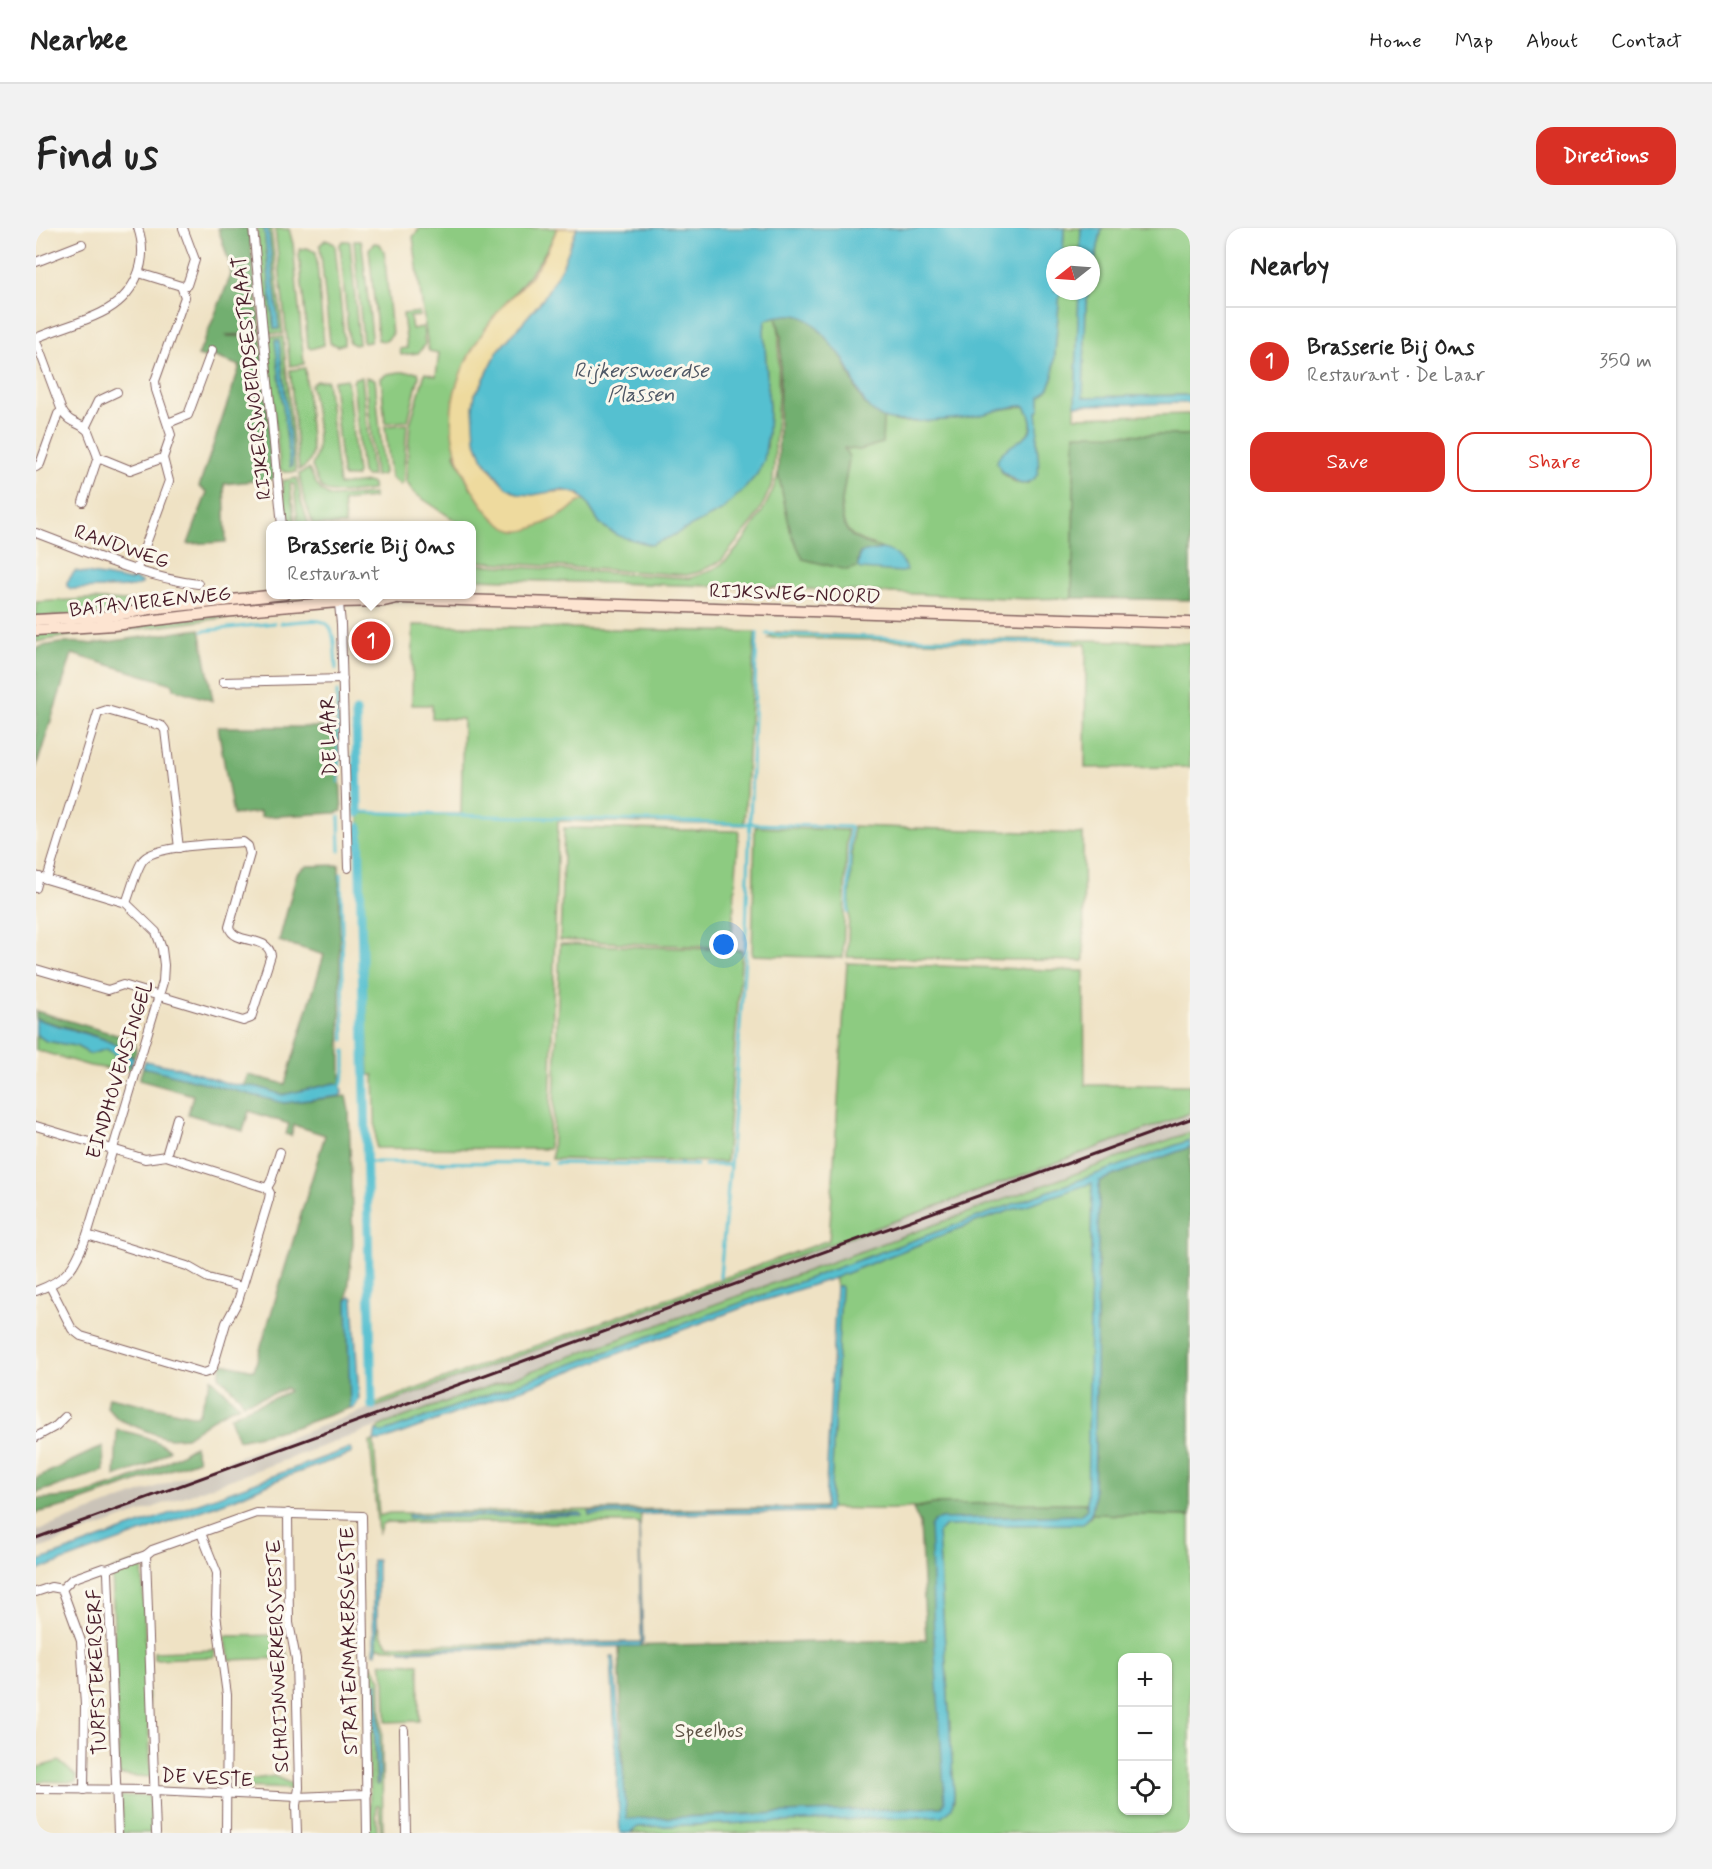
<!DOCTYPE html>
<html lang="en">
<head>
<meta charset="utf-8">
<style>
	:root { --surface:#fff; --page:#f2f2f2; --text:#222; --muted:#767676; --line:#e0e0e0; --accent:#d93025 }
	body { margin:0; font-family:Mynerve,sans-serif; background:var(--page); color:var(--text) }
	.controls { position:absolute; right:18px; bottom:18px; display:grid; overflow:hidden; border-radius:12px; box-shadow:0 2px 4px #0004 }
	.controls button { width:54px; height:54px; display:grid; place-items:center; padding:0; border:0; border-bottom:2px solid var(--line); background:var(--surface); color:var(--text); font:30px sans-serif }
	.compass { position:absolute; left:1010px; top:18px; width:54px; height:54px; border-radius:50%; background:var(--surface); box-shadow:0 2px 4px #0004; rotate:253deg }
	.you { position:absolute; left:688px; top:717px; width:21px; height:21px; margin:-15px; border:4px solid #fff; border-radius:50%; background:#1a73e8; box-shadow:0 0 0 9px #1a73e833 }
	.badge { display:grid; place-items:center; width:39px; height:39px; border-radius:50%; background:var(--accent); color:#fff; font-size:20px; font-weight:700 }
	.pin { position:absolute; translate:-50% -50%; border:3px solid #fff; box-shadow:0 2px 6px #0006 }
	.popup { position:absolute; left:230px; top:293px; width:210px; height:78px; box-sizing:border-box; display:grid; place-content:center; border-radius:12px; background:var(--surface); filter:drop-shadow(0 2px 4px #0005); font-size:20px; white-space:nowrap; color:var(--muted) }
	.popup b { font-size:22px; color:var(--text) }
	.popup::after { content:''; position:absolute; left:50%; top:100%; margin-left:-12px; border:12px solid transparent; border-top-color:var(--surface) }
	.list { margin:0; padding:0; list-style:none }
	h2 { display:flex; justify-content:space-between; align-items:center; height:78px; margin:0; padding:0 24px; font-size:26px }
	h2 small { font-size:20px; font-weight:400; color:var(--muted) }
	.list li { display:grid; grid-template-columns:39px 1fr auto; gap:18px; align-items:center; box-sizing:border-box; height:108px; padding:0 24px; border-top:2px solid var(--line) }
	.list b { display:block; font-size:22px; white-space:nowrap }
	.list p { margin:0; font-size:20px; white-space:nowrap; color:var(--muted) }
	.list em { font-size:20px; font-style:normal; color:var(--muted) }
	.actions { display:flex; gap:12px; padding:18px 24px }
	.actions a { flex:1; padding:14px 0; border:2px solid var(--accent); border-radius:18px; text-align:center; font-size:21px; color:var(--accent) }
	.actions .main { background:var(--accent); color:#fff }
	.icon { flex:none; width:33px; height:33px; fill:none; stroke:currentColor; stroke-width:2; stroke-linecap:round; stroke-linejoin:round }
	.map { position:relative; flex:none; width:1154px; height:1605px; overflow:hidden; border-radius:18px }
	header { display:flex; align-items:center; gap:36px; box-sizing:border-box; height:84px; padding:0 30px; background:var(--surface); border-bottom:2px solid var(--line) }
	header strong { font-size:28px }
	nav { display:flex; gap:33px; margin-inline-start:auto; font-size:21px }
	.intro { display:flex; align-items:center; justify-content:space-between; box-sizing:border-box; height:144px; padding:0 36px }
	h1 { margin:0; font-size:42px }
	.button { padding:15px 27px; border-radius:18px; background:var(--accent); color:#fff; font-size:21px; font-weight:700 }
	main { display:flex; gap:36px; padding:0 36px }
	aside { flex:1; background:var(--surface); border-radius:18px; box-shadow:0 2px 4px #0004 }
	.map>svg:first-child { display:block }
	.industrial { fill:#cac3b8 }
	.green { fill:#8dcb81; stroke:#6c7556; stroke-width:1.5; fill-rule:evenodd }
	.forest { fill:#72af6f; stroke:#5e674d; stroke-width:1.5 }
	.sand { fill:#eeda9e; stroke:#9c7c64; stroke-width:1.5 }
	.water { fill:#55c0d0; stroke:#50707e; stroke-width:1.5 }
	.lines { fill:none; stroke-linecap:round; stroke-linejoin:round }
	.stream { stroke:#55c0d0; stroke-width:3 }
	.canal { stroke:#55c0d0; stroke-width:9 }
	.street-casing { stroke:#846361; stroke-width:10 }
	.secondary-casing { stroke:#846361; stroke-width:13 }
	.street { stroke:#fff; stroke-width:8 }
	.secondary { stroke:#fde4d1; stroke-width:10 }
	.rail { stroke:#4a1f2b; stroke-width:3 }
	.labels { text-anchor:middle; stroke-width:6; stroke-linejoin:round; paint-order:stroke }
	.street-label { font-size:20px; fill:#4a1f2b; stroke:#fbf7ec }
	.park-label { font-size:20px; fill:#5e5345; stroke:#fbf7ec }
	.water-label { font-size:21px; font-style:italic; fill:#4e5765; stroke:#fbf7ec }
</style>
</head>
<body>
<header>
<strong>Nearbee</strong>
<nav><a>Home</a><a>Map</a><a>About</a><a>Contact</a></nav>
</header>
<div class="intro"><h1>Find us</h1><a class="button">Directions</a></div>
<main>
<div class="map">
<svg width="1154" height="1605" viewBox="0 0 1154 1605">
	<rect width="100%" height="100%" fill="#fbf7ec"/>
	<filter id="ink" filterUnits="userSpaceOnUse"><feTurbulence type="fractalNoise" baseFrequency=".0167" numOctaves="2"/><feDisplacementMap in="SourceGraphic" scale="12" xChannelSelector="R" yChannelSelector="G"/><feConvolveMatrix kernelMatrix="1 2 1 2 8 2 1 2 1" color-interpolation-filters="sRGB"/></filter>
	<filter id="wash" filterUnits="userSpaceOnUse"><feTurbulence type="fractalNoise" baseFrequency=".008" numOctaves="4" result="noise"/><feDisplacementMap in="SourceGraphic" scale="24" xChannelSelector="R" yChannelSelector="G"/><feGaussianBlur stdDeviation="1.35" result="paint"/><feColorMatrix in="noise" values="0 0 0 0 0 0 0 0 0 0 0 0 0 0 0 0 0 1.4 0 .05"/><feComposite in="paint" operator="in"/></filter>
	<g filter="url(#wash)">
		<rect width="100%" height="100%" fill="#efe2c4"/>
		<polygon class="industrial" points="1154,885 1154,904 0,1322 0,1303 312,1188 987,947"/>
		<g class="green">
			<polygon points="221,0 228,0 238,101 243,101 232,0 235,0 247,106 231,105 230,83"/>
			<path d="M 384,0 L 521,0 C 503,47 461,77 437,121 L 419,227 L 436,262 L 527,286 L 541,274 L 549,272 L 565,297 L 583,308 L 660,295 L 685,283 L 731,219 L 733,180 L 728,103 L 729,93 L 734,90 L 740,88 L 743,104 L 742,169 L 737,254 L 728,274 L 717,294 L 685,333 L 663,344 L 651,347 L 436,333 L 436,298 L 422,297 L 420,293 L 378,265 L 370,253 L 374,196 L 389,145 L 400,148 L 403,125 L 393,123 L 392,120 L 377,9 Z"/>
			<polygon points="1028,0 1045,0 1044,27 1027,27"/>
			<polygon points="1066,0 1154,0 1154,167 1047,169 1050,77 1053,63 1055,63 1055,52"/>
			<polygon points="239,1 253,1 257,16 268,136 254,138"/>
			<polygon points="289,12 293,12 299,17 308,111 308,116 302,118 294,115 284,17"/>
			<polygon points="307,13 312,13 314,14 323,116 319,117 313,114 304,16"/>
			<polygon points="318,13 325,13 326,17 336,108 334,114 327,115"/>
			<polygon points="338,15 344,16 348,23 356,107 350,113 342,112 333,21"/>
			<polygon points="271,20 280,24 288,117 275,121 272,119 263,26 264,21"/>
			<path d="M 1024,63 L 1043,63 L 1039,189 L 1154,186 L 1154,207 L 1039,207 L 1036,370 L 991,371 L 743,360 L 436,351 L 436,336 L 654,350 C 664,347 675,343 684,337 C 705,323 738,269 742,245 L 755,305 L 822,333 L 824,325 L 834,324 L 837,316 C 797,307 805,280 810,247 C 811,242 814,234 812,228 C 811,225 809,223 807,220 L 824,222 L 846,215 L 847,190 L 865,194 L 879,194 L 989,178 C 1006,206 985,211 965,226 L 966,245 L 980,255 L 990,256 C 1008,246 1001,229 1001,213 C 1000,203 1001,194 1001,184 L 1004,180 L 1004,168 L 1013,160 L 1017,149 Z"/>
			<polygon points="383,84 384,88 374,89 376,101 387,99 389,117 382,125 365,127 364,121 371,120 367,86"/>
			<polygon points="231,108 247,109 260,244 248,244 244,241"/>
			<path d="M 269,140 L 276,223 C 276,231 272,239 263,242 L 254,142 Z"/>
			<polygon points="364,144 382,144 383,148 372,193 349,195 345,150 351,146"/>
			<polygon points="326,149 336,248 329,248 326,245 317,154 319,150"/>
			<polygon points="330,149 339,151 348,245 346,247 339,248"/>
			<polygon points="311,151 321,245 319,249 308,249 306,246 297,153"/>
			<path d="M 291,152 L 303,257 L 332,254 L 336,256 L 337,262 C 325,263 294,269 286,260 C 281,254 279,245 276,238 C 288,218 278,180 275,157 L 280,153 Z"/>
			<polygon points="371,196 367,255 365,257 355,249 349,198"/>
			<path d="M 273,241 C 279,253 283,266 297,269 L 338,266 L 338,270 L 307,273 L 309,297 L 277,297 L 267,267 L 263,246 Z"/>
			<polygon points="261,250 265,273 273,297 262,297 258,256 254,256 259,297 251,297 246,253"/>
			<polygon points="186,367 186,370 66,385 0,389 0,374 51,371 110,374 151,372"/>
			<polygon points="246,382 112,400 38,407 0,414 0,405"/>
			<polygon points="377,397 719,404 708,597 522,593 513,921 340,920 338,847 333,847 323,585 425,586 427,491 396,490 396,477 376,477"/>
			<polygon points="740,404 874,410 1052,412 1154,415 1154,539 1049,540 1050,416 733,410"/>
			<polygon points="817,598 1047,606 1048,733 811,729"/>
			<polygon points="719,599 811,602 807,730 716,727"/>
			<polygon points="528,600 703,603 695,720 524,712"/>
			<polygon points="524,716 706,722 690,934 516,931"/>
			<polygon points="811,735 1048,743 1049,857 1154,857 1154,885 987,947 341,1179 338,1176 793,1012"/>
			<polygon points="0,806 10,813 40,818 54,826 71,821 83,830 93,834 95,840 89,843 54,838 0,822"/>
			<polygon points="1154,904 1154,912 346,1205 340,1202 346,1197"/>
			<path d="M 1056,954 L 1052,1275 L 897,1276 C 863,1284 829,1281 794,1280 L 805,1058 L 800,1058 L 798,1050 L 940,994 Z"/>
			<polygon points="338,1213 343,1288 353,1285 790,1279 787,1281 553,1285 553,1287 605,1286 604,1298 601,1295 351,1294 346,1296 342,1306 334,1214"/>
			<path d="M 1056,1286 L 1154,1288 L 1154,1605 L 596,1605 L 597,1602 L 602,1599 L 907,1588 L 918,1573 L 918,1567 L 902,1305 L 909,1298 L 1054,1290 ZM 1086,1430 L 1132,1430 L 1132,1582 L 1086,1582 Z"/>
			<polygon points="106,1332 115,1549 83,1547 76,1342"/>
			<polygon points="342,1395 346,1407 353,1417 605,1414 365,1421 341,1419"/>
			<polygon points="245,1407 252,1430 194,1432 189,1408"/>
			<polygon points="179,1422 178,1429 118,1431 118,1424"/>
			<polygon points="345,1435 383,1436 383,1493 350,1494 349,1453"/>
			<path d="M 335,1437 L 345,1451 L 347,1605 L 345,1605 L 343,1577 L 340,1577 L 341,1605 L 334,1605 L 332,1440 ZM 339,1454 L 342,1456 L 343,1556 L 340,1556 L 337,1462 Z"/>
			<polygon points="23,1533 41,1549 40,1554 0,1553 0,1540"/>
			<polygon points="238,1548 258,1557 258,1561 200,1559 198,1557 198,1554"/>
			<polygon points="114,1567 116,1605 86,1605 85,1568"/>
		</g>
		<g class="forest">
			<polygon points="182,0 213,0 225,106 190,107 191,108 225,109 238,251 188,256 190,314 152,316 171,264 163,259 204,138 177,128 172,122 169,130 162,128 195,47 194,37"/>
			<path d="M 755,86 L 769,89 L 779,97 L 806,129 L 822,165 L 829,176 L 847,190 L 846,215 L 824,222 L 808,220 C 809,223 812,226 813,229 C 813,233 811,239 811,243 C 808,262 798,293 816,308 C 824,315 837,316 846,321 L 824,325 L 822,333 L 822,339 L 811,342 L 767,331 L 755,305 L 742,245 L 745,108 L 740,88 Z"/>
			<polygon points="1039,206 1154,207 1154,372 1036,370"/>
			<path d="M 164,401 L 177,473 L 138,461 L 137,456 L 36,426 L 0,540 L 0,420 C 18,415 37,413 56,416 Z"/>
			<polygon points="182,499 301,499 306,583 299,585 225,589 224,584 197,587"/>
			<polygon points="303,637 305,857 299,855 246,867 222,859 208,858 212,847 249,856 288,727 243,713 261,645 271,638"/>
			<path d="M 0,783 L 98,812 L 100,824 L 98,829 C 89,827 81,817 70,812 C 48,803 23,797 0,791 Z"/>
			<path d="M 107,839 L 248,875 L 310,868 L 313,883 L 317,1015 L 311,1073 L 314,1180 L 259,1199 L 202,1212 L 194,1189 C 213,1177 234,1174 253,1163 L 250,1160 L 243,1164 L 207,1175 L 204,1169 L 183,1148 L 186,1135 L 218,1142 L 289,907 L 258,897 L 255,908 L 250,906 L 253,896 L 213,883 L 207,903 L 152,886 L 157,867 L 103,852 Z"/>
			<polygon points="1154,919 1154,1288 1056,1286 1058,1270 1063,953"/>
			<polygon points="175,1150 203,1177 186,1185 150,1209 135,1210 127,1209 108,1202 82,1191 71,1179 73,1169 160,1188 163,1185"/>
			<path d="M 81,1202 C 100,1205 118,1210 134,1222 L 111,1237 L 79,1249 Z"/>
			<polygon points="67,1218 68,1243 0,1265 0,1250"/>
			<path d="M 158,1218 L 162,1232 L 34,1277 L 0,1285 L 0,1271 C 15,1270 31,1270 47,1266 C 86,1256 124,1240 158,1218 Z"/>
			<polygon points="1052,1275 1051,1281 1044,1287 905,1291 898,1293 909,1574 906,1579 589,1591 583,1418 890,1412 884,1296 877,1281 897,1276"/>
		</g>
		<path class="sand" d="M 521,0 L 541,0 L 527,37 L 507,71 L 462,123 L 445,157 L 439,166 L 439,211 L 447,231 L 458,246 L 470,259 C 484,261 500,265 514,264 C 531,264 535,259 549,272 C 537,275 536,281 527,286 C 517,292 495,302 485,303 C 468,305 451,284 443,272 C 395,200 414,144 464,81 C 472,72 481,64 489,55 C 503,40 514,19 521,0 Z"/>
		<g class="water">
			<polygon points="228,0 232,0 243,101 238,101"/>
			<path d="M 541,0 L 1028,0 L 1027,27 L 1019,27 L 1019,63 L 1024,63 L 1017,149 L 1013,160 L 1004,168 L 1004,180 L 1001,184 C 1001,187 1002,190 1002,193 C 1003,201 1000,210 1001,218 C 1002,234 1009,253 985,256 L 966,244 L 961,234 C 967,210 1012,216 989,178 C 975,177 959,184 945,187 C 925,191 861,198 845,189 C 821,176 820,150 806,129 C 803,124 797,120 794,115 C 783,101 771,84 751,87 C 743,88 735,88 729,93 L 728,103 L 733,180 L 732,205 L 728,232 L 721,246 L 710,259 L 685,283 L 634,309 L 615,317 L 583,308 L 565,297 L 549,272 L 542,265 L 525,262 L 497,267 L 483,266 L 470,259 L 447,231 L 439,211 L 437,179 L 439,166 L 445,157 L 462,123 L 507,71 L 527,37 Z"/>
			<polygon points="1045,0 1066,0 1055,52 1055,27 1044,27"/>
			<polygon points="1043,63 1053,63 1050,77 1047,169 1154,167 1154,175 1039,177"/>
			<polygon points="239,112 243,112 256,228 256,239 254,239"/>
			<path d="M 846,321 C 858,323 867,331 871,342 L 866,344 L 825,341 L 822,339 L 824,325 Z"/>
			<polygon points="39,343 95,353 96,350 106,354 106,356 97,359 35,361 31,358 31,354"/>
			<polygon points="0,791 67,811 82,818 94,828 98,829 95,840 93,834 83,830 71,821 54,826 40,818 10,813 0,806"/>
			<polygon points="109,833 144,840 194,856 222,859 246,867 299,855 305,857 306,865 304,868 248,875 107,839"/>
			<path d="M 1154,912 L 1154,919 L 1063,953 L 1058,1270 C 1057,1281 1056,1288 1047,1296 L 909,1298 L 902,1305 L 918,1567 L 916,1580 L 907,1588 L 602,1599 L 594,1605 L 584,1605 L 575,1429 L 578,1429 L 591,1591 L 906,1579 L 909,1574 L 898,1410 L 894,1298 L 898,1293 L 905,1291 L 1044,1287 L 1051,1281 L 1056,955 L 940,994 L 798,1050 L 711,1078 L 345,1213 L 338,1213 L 340,1202 L 346,1205 Z"/>
			<polygon points="800,1058 805,1058 794,1280 792,1284 553,1287 553,1284 789,1280"/>
			<polygon points="314,1069 317,1070 323,1171 318,1180 314,1180 311,1073"/>
			<polygon points="314,1220 316,1224 314,1226 246,1250 200,1270 0,1343 0,1334"/>
			<polygon points="545,1285 546,1287 372,1290 372,1287"/>
			<polygon points="603,1296 607,1414 604,1418 365,1423 365,1421 605,1414"/>
			<polygon points="336,1332 341,1332 341,1425 338,1425"/>
			<polygon points="339,1454 342,1455 344,1543 343,1556 341,1557 337,1462"/>
		</g>
		<g class="lines">
			<g class="stream">
				<path d="M 245,395 C 297,390 297,387 300,441"/>
				<polyline points="167,403 238,395"/>
				<polyline points="731,406 1037,415"/>
				<polyline points="301,464 303,554"/>
				<polyline points="322,584 710,596 715,594 718,596 814,599 812,685"/>
				<polyline points="303,589 304,623"/>
				<polyline points="305,646 308,812"/>
				<polyline points="305,857 309,844 309,823"/>
				<polyline points="330,934 510,935"/>
				<polyline points="520,935 661,937"/>
				<polyline points="669,937 694,937 709,728 721,405"/>
				<polyline points="684,1049 694,937"/>
			</g>
			<g class="canal">
				<polyline points="320,484 322,585"/>
				<polyline points="323,599 336,1178"/>
			</g>
		</g>
	</g>
	<g filter="url(#ink)">
		<g class="lines">
			<g class="street-casing">
				<g id="street">
					<polyline points="217,0 246,298"/>
					<polyline points="0,34 46,16"/>
					<polyline points="145,58 151,57 159,32 147,0"/>
					<path d="M 0,110 C 21,101 45,95 65,85 C 98,69 114,35 102,0"/>
					<path d="M 0,113 L 26,183 C 34,197 43,193 52,203 L 62,229 L 94,242 L 127,230 L 135,207 L 120,162 L 119,153 L 149,69 L 145,58 L 103,45"/>
					<polyline points="132,195 152,187 176,122"/>
					<polyline points="49,200 62,173 81,164"/>
					<polyline points="0,239 4,236 22,186 26,183"/>
					<polyline points="47,274 62,229"/>
					<path d="M 0,305 C 54,325 105,349 162,356"/>
					<polyline points="100,343 133,253 127,230"/>
					<polyline points="302,366 305,396 312,640"/>
					<polyline points="187,454 307,451"/>
					<path d="M 0,648 L 90,675 L 120,704 L 126,721 L 128,737 L 127,754 L 51,1007 C 39,1038 33,1051 0,1063"/>
					<polyline points="11,651 62,485 71,482 126,498 129,502 143,620"/>
					<polyline points="0,660 3,649"/>
					<path d="M 0,741 L 72,762 L 87,757 L 207,793 L 215,790 L 235,727 C 231,706 199,718 193,699 L 214,626 L 212,618 L 207,614 C 187,616 118,617 107,632 C 100,641 95,663 90,675"/>
					<polyline points="0,898 109,931 130,928 231,960"/>
					<polyline points="130,928 141,890"/>
					<polyline points="231,960 235,953 244,924"/>
					<polyline points="51,1007 151,1038 172,1050 206,1059"/>
					<polyline points="14,1058 36,1101 45,1108 168,1145 174,1143 177,1139 190,1095 202,1073 233,971 234,965 231,960"/>
					<polyline points="0,1209 20,1198 29,1189"/>
					<polyline points="252,1285 253,1395 260,1431 263,1560 260,1577 261,1605"/>
					<polyline points="165,1305 181,1345 180,1386 191,1467 190,1605"/>
					<polyline points="71,1341 110,1327"/>
					<polyline points="26,1361 36,1351 67,1340 71,1341 72,1345 82,1605"/>
					<polyline points="0,1364 15,1359 26,1361 45,1413 49,1477 48,1562"/>
					<polyline points="368,1502 370,1605"/>
					<polyline points="0,1561 118,1562 261,1569 331,1566"/>
					<polyline points="120,1605 110,1327 116,1322 220,1285 326,1288 331,1605"/>
				</g>
			</g>
			<g class="secondary-casing">
				<g id="secondary">
					<polyline points="352,366 364,370 424,372 1154,395"/>
					<polyline points="0,392 74,388 114,381 249,366"/>
					<polyline points="0,402 78,397 186,384 302,374 348,373 361,370"/>
				</g>
			</g>
			<use href="#street" class="street"/>
			<use href="#secondary" class="secondary"/>
			<polyline class="rail" points="0,1310 1154,891"/>
		</g>
	</g>
	<g class="labels">
		<g class="street-label">
			<text transform="translate(215 150) rotate(-96)" y="7">RIJKERSWOERDSESTRAAT</text>
			<text transform="translate(86 318) rotate(19)" y="7">RANDWEG</text>
			<text transform="translate(759 365) rotate(2)" y="7">RIJKSWEG-NOORD</text>
			<text transform="translate(114 373) rotate(-6)" y="7">BATAVIERENWEG</text>
			<text transform="translate(292 508) rotate(-92)" y="7">DE LAAR</text>
			<text transform="translate(83 841) rotate(-73)" y="7">EINDHOVENSINGEL</text>
			<text transform="translate(312 1413) rotate(-91)" y="7">STRATENMAKERSVESTE</text>
			<text transform="translate(241 1428) rotate(-92)" y="7">SCHRIJNWERKERSVESTE</text>
			<text transform="translate(60 1444) rotate(-92)" y="7">TURFSTEKERSERF</text>
			<text transform="translate(171 1549) rotate(3)" y="7">DE VESTE</text>
		</g>
		<g class="park-label">
			<text x="673" y="1509">Speelbos</text>
		</g>
		<g class="water-label">
			<text x="605" y="149">Rijkerswoerdse<tspan x="605" dy="24">Plassen</tspan></text>
		</g>
	</g>
</svg>
<div class="controls">
<button>+</button>
<button>−</button>
<button><svg class="icon" aria-label="locate" viewBox="0 0 24 24"><circle cx="12" cy="12" r="6"/><path d="M12 2v4M12 18v4M2 12h4M18 12h4"/></svg></button>
</div>
<svg class="compass" viewBox="-18 -18 36 36"><path d="M0-13l5 13h-10z" fill="#e53935"/><path d="M0 13l5-13h-10z" fill="#767676"/></svg>
<div class="you"></div>
<div class="pin badge" style="left:335px;top:413px">1</div>
<div class="popup"><b>Brasserie Bij Ons</b>Restaurant</div>
</div>
<aside>
<h2>Nearby<small></small></h2>
<ul class="list">
<li><span class="badge">1</span><div><b>Brasserie Bij Ons</b><p>Restaurant · De Laar</p></div><em>350 m</em></li>
</ul>
<div class="actions"><a class="main">Save</a><a>Share</a></div>
</aside>
</main>
</body>
</html>
